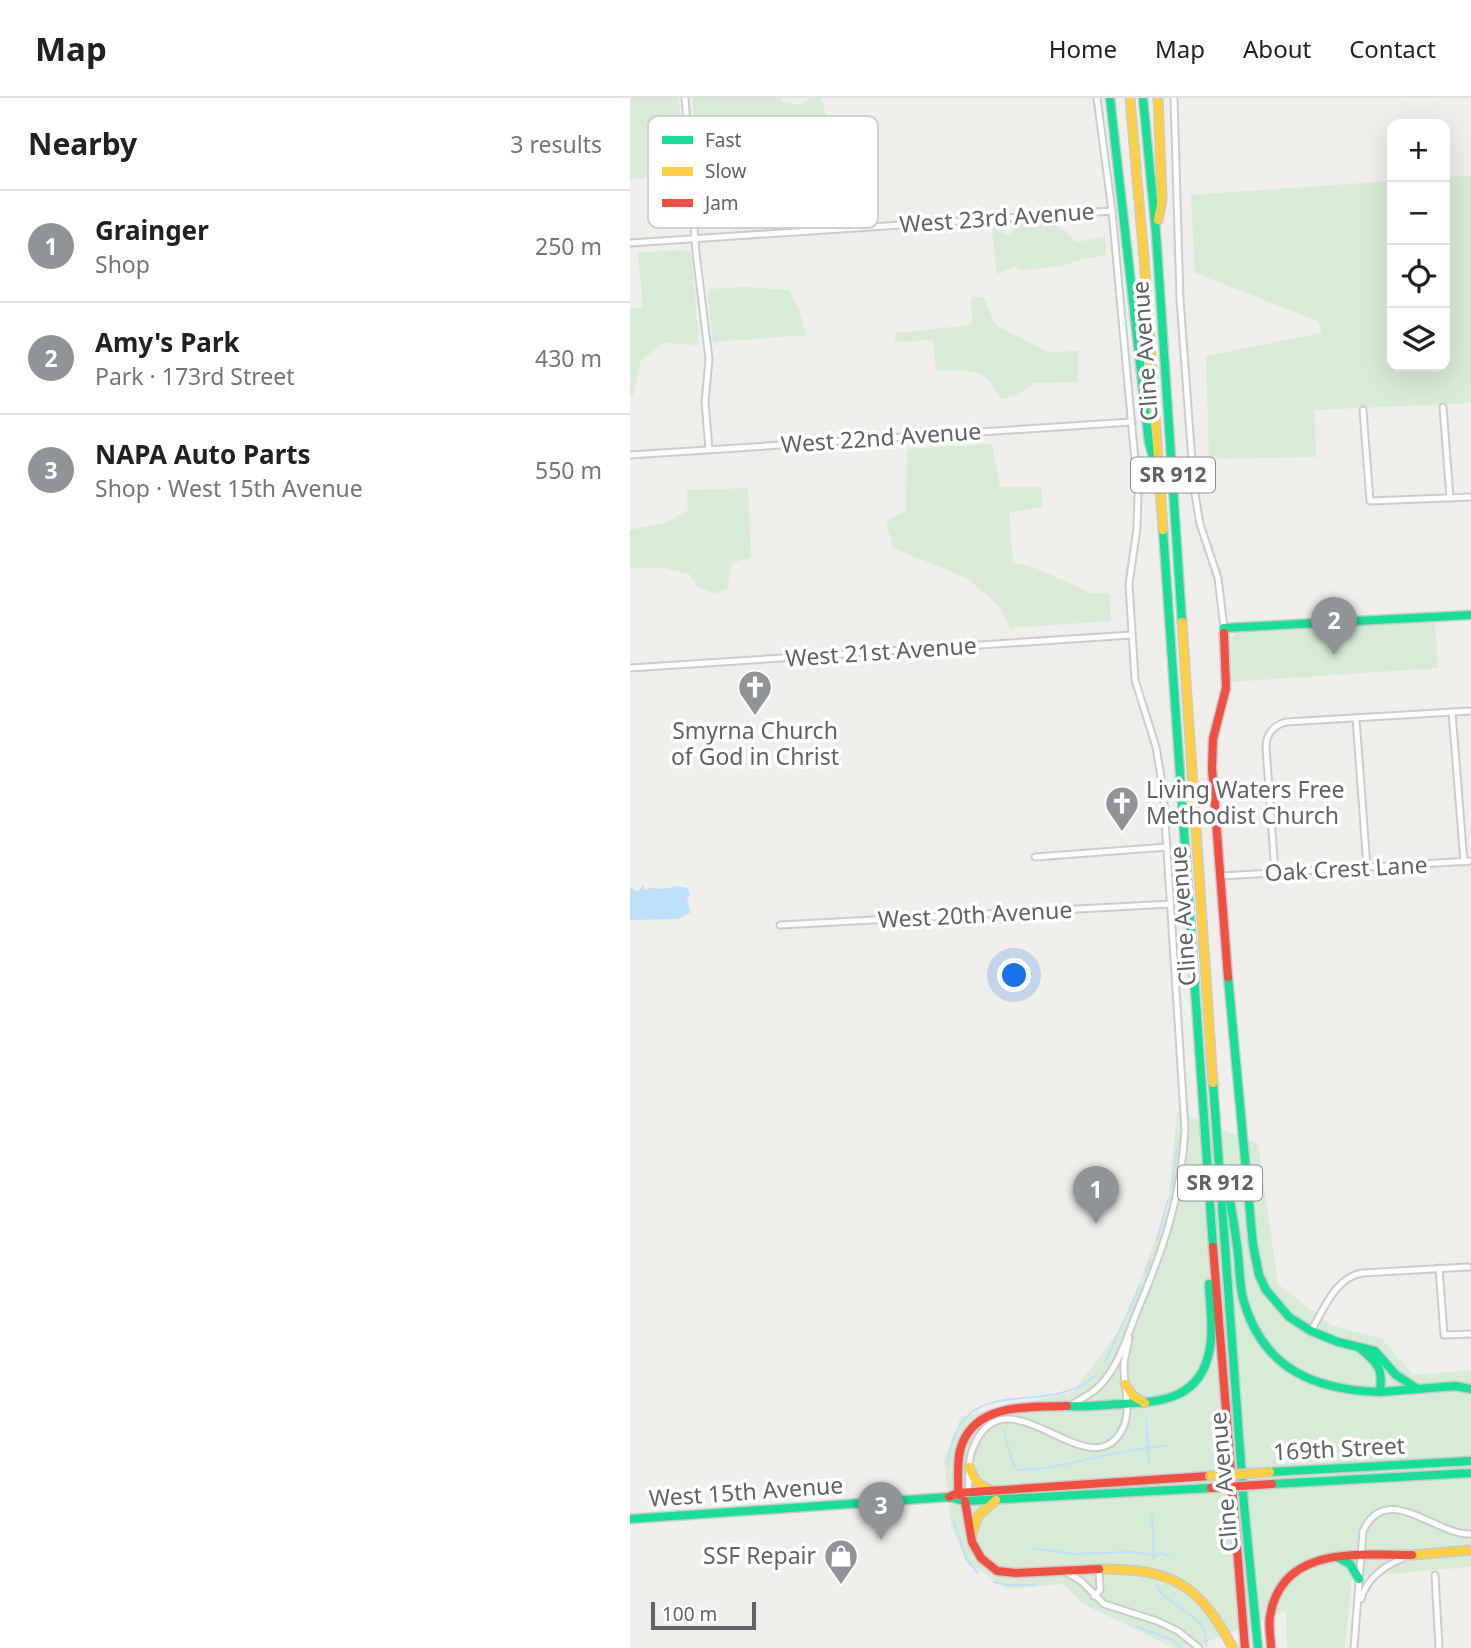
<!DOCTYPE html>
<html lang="en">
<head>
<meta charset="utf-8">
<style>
	:root { --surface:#fff; --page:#f2f2f2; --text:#202124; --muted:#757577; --line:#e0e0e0; --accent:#919496 }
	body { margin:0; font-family:"Noto Sans",sans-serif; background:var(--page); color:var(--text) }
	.controls { position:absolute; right:21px; top:21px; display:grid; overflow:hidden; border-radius:14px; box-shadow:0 7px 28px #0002 }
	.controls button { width:63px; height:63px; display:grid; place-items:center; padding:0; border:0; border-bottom:2px solid var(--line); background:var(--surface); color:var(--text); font:35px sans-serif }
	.scale { position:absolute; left:21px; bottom:18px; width:105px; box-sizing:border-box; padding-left:7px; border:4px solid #5f6368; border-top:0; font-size:19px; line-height:24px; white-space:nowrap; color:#5f6368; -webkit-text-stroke:5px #fff; paint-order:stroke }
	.you { position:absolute; left:385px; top:878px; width:24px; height:24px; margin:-18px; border:5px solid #fff; border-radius:50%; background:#1a73e8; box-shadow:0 0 0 10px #1a73e833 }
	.badge { display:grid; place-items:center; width:46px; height:46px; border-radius:50%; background:var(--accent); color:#fff; font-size:23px; font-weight:700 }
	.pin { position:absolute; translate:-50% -58px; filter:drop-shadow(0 2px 4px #0008) }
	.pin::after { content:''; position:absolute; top:37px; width:24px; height:21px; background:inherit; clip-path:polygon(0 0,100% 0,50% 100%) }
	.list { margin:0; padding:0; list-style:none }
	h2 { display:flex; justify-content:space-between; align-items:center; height:91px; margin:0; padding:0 28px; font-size:30px }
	h2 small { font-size:23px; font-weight:400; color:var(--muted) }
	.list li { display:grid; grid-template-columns:46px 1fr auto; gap:21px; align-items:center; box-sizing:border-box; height:112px; padding:0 28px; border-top:2px solid var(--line) }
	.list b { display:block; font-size:26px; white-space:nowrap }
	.list p { margin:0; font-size:23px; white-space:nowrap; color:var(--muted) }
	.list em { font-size:23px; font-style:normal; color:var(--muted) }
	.icon { flex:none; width:38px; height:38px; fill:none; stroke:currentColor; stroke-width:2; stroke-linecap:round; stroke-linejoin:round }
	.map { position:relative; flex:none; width:841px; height:1550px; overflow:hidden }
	header { display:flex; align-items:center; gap:42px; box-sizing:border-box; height:98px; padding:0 35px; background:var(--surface); border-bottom:2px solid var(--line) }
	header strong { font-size:33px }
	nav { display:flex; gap:38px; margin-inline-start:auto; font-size:24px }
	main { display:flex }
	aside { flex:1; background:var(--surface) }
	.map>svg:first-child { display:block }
	.green { fill:#d8ebd6 }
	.water { fill:#bfe0f9 }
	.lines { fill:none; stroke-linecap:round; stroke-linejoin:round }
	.stream { stroke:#bfe0f9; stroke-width:2 }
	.street-casing { stroke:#cbcccc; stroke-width:9 }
	.fast-casing { stroke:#cacacb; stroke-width:11 }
	.slow-casing { stroke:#cacacb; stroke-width:11 }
	.jam-casing { stroke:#cacacb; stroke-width:11 }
	.street { stroke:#fdfcfc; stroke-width:5 }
	.fast { stroke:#16e098; stroke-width:8 }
	.slow { stroke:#ffcf43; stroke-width:8 }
	.jam { stroke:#f24e42; stroke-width:8 }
	.slow-bridge-casing { stroke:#cacacb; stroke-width:11; stroke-linecap:butt }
	.jam-bridge-casing { stroke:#cacacb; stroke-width:11; stroke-linecap:butt }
	.slow-bridge { stroke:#ffcf43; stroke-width:8 }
	.jam-bridge { stroke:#f24e42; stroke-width:8 }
	.labels { text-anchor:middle; stroke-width:7; stroke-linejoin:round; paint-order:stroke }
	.shield { fill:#fff; stroke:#8f9295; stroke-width:2 }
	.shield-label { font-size:21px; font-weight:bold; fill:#5f6368 }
	.street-label { font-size:23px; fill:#5f6368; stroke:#fff }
	.poi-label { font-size:23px; fill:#5f6368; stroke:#fff }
	.key { fill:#fff; stroke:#cfd0d2; stroke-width:2 }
	.key-label { font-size:19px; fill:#5f6368 }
</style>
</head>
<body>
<header>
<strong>Map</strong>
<nav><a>Home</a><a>Map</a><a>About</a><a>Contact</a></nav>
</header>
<main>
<aside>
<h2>Nearby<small>3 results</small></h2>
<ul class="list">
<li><span class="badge">1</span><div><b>Grainger</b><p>Shop</p></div><em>250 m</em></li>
<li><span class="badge">2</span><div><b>Amy's Park</b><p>Park · 173rd Street</p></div><em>430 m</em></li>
<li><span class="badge">3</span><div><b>NAPA Auto Parts</b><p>Shop · West 15th Avenue</p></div><em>550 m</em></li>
</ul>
</aside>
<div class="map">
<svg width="841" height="1550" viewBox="0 0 841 1550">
	<rect width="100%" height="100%" fill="#efeeea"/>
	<g class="green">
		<polygon points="0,0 49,0 57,124 55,128 32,129 25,74 12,81 0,81"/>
		<polygon points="62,0 151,0 152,4 170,7 180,0 191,0 199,28 205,122 140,127 133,57 121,43 69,51"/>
		<polygon points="841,78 841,305 685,312 686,359 579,361 576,258 692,235 688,223 565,175 561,97 762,83 762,268 815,268 815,79"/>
		<polygon points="423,123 446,144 475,139 476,157 445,163 433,168 394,172 384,169 367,176 362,130 370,130 375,137 381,136 388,124"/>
		<polygon points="59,152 62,164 69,247 33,245 11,262 3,297 0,298 0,211 13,209 8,154"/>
		<polygon points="114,189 159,192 169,212 176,237 83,244 77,191"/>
		<path d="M 341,199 L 353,199 L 366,227 L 418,254 L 448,253 L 448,284 L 405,285 L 385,298 L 371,301 C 352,266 342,274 306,273 L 303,242 L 265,244 L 265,235 L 342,227 Z"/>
		<polygon points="362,346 370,389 411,389 413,409 379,414 383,464 408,471 461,495 479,495 481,523 380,530 371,510 337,480 263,450 256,423 276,413 277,351"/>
		<polygon points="118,390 121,459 102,465 97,490 85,496 68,489 59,476 35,470 0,470 0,432 38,424 58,412 57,392"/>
		<path d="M 805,523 L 808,570 L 601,584 C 601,568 593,544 607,535 Z"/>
		<polygon points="547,1014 628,1046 648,1186 701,1227 752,1241 783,1277 841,1272 841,1469 722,1479 715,1550 657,1550 656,1513 561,1550 544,1550 453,1506 433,1486 377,1491 337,1464 321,1428 314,1362 331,1319 443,1294 492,1229 538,1109"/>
	</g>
	<path class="water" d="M 13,787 L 15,792 L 18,792 L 18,789 C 24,792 39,791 45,788 L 58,790 L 60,797 L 57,802 L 61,814 L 48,821 L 0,822 L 0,790 L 8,794 Z"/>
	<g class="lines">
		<g class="stream">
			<polyline points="542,1088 547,1049"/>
			<polyline points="527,1142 538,1102"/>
			<polyline points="516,1174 520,1163"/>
			<polyline points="475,1264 510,1188"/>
			<polyline points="516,1319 519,1366"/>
			<path d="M 373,1332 L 384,1368 L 388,1372 C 438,1370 486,1351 536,1348"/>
			<path d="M 318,1368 C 327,1267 413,1323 465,1278"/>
			<polyline points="522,1418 524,1459 530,1455 539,1457"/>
			<polyline points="324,1423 336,1461 348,1475"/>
			<polyline points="402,1450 441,1456 502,1454 522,1457 524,1462"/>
			<polyline points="364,1484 376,1487 406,1487"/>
			<path d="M 526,1486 C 536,1510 580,1515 576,1548"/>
			<polyline points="507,1529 543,1542 551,1550"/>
		</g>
		<g class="street-casing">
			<g id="street">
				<polyline points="55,0 66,155 79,261 75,304 79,351"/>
				<polyline points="544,0 550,201 564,390 570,426 588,480 594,530"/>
				<polyline points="0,145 482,113"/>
				<polyline points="813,309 820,400"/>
				<polyline points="733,312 740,403 841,399"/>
				<polyline points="0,357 502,324"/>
				<polyline points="0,570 502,537"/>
				<polyline points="822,614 834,764"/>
				<polyline points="726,620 737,769"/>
				<polyline points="405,759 537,749"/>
				<path d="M 645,775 L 636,649 C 636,636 644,627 656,624 L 841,613"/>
				<polyline points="591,778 841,763"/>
				<polyline points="150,827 541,806"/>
				<polyline points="809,1170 814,1237 841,1236"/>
				<path d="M 681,1233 C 694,1211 705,1180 732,1175 L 838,1169"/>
				<path d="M 444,1305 C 457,1298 468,1292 477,1279 C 490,1262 498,1237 506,1216 C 533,1152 551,1102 555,1031 L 533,691 L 526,649 L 505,582 L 499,486 L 507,430 L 508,395 L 482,113 L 467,0"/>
				<path d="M 337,1397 C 341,1381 336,1365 343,1350 C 376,1267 461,1396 493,1330 C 502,1311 493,1286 494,1266 C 495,1257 498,1248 499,1240"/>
				<polyline points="434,1473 451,1483 474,1506 527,1523 548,1533 569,1550"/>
				<polyline points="805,1477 809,1550"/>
				<polyline points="464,1498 470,1492 469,1472"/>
				<path d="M 731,1501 C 736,1482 753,1468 772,1461"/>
				<path d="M 724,1550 L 733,1433 C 757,1382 806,1438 841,1436"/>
			</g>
		</g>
		<g class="fast-casing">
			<g id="fast">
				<polyline points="480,0 519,345 524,362"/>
				<polyline points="513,0 526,135 552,524"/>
				<polyline points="533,432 583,1149"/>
				<polyline points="594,535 594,530 841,517"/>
				<polyline points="598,879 623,1147 629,1177 636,1192 659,1219 681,1233 708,1244 745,1253 766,1277 788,1291"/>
				<polyline points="583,985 614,1407 628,1550"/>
				<path d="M 595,1076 C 600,1102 605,1129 608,1156 C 610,1171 609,1188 614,1204 C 634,1271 684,1292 750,1294"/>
				<path d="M 730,1250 C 748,1266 753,1269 750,1294 L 825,1288 L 841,1291"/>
				<path d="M 437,1308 C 455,1309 473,1307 492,1306 C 527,1304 565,1302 577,1262 C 585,1238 580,1211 579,1186"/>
				<polyline points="640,1374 841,1363"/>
				<polyline points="642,1386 841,1375"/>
				<polyline points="0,1421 319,1399 335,1403 581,1390"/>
				<polyline points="709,1460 720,1466 729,1481"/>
			</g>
		</g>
		<g class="slow-casing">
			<g id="slow">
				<polyline points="500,0 515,172 533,432"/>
				<polyline points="528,0 532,102 528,122"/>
				<polyline points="552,524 583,985"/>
				<polyline points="495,1286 503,1298 515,1305"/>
				<polyline points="339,1369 346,1384 359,1391"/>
				<polyline points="342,1436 348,1418 366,1402"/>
				<polyline points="782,1457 841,1452"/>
				<path d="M 469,1471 C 543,1471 568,1485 603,1550"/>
			</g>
		</g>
		<g class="jam-casing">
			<g id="jam">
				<polyline points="594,535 596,590 583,641 582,670 598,879"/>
				<polyline points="583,1149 615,1550"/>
				<path d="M 330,1397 L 328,1395 C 329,1379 326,1361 332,1346 C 348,1305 400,1309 437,1308"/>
				<polyline points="319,1399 328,1395 579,1378"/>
				<polyline points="335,1403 342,1444 351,1460 367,1473 386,1475 469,1471"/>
				<path d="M 641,1550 C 641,1540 638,1528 640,1518 C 652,1447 728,1457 782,1457"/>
			</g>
		</g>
		<use href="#street" class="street"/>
		<use href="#fast" class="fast"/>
		<use href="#slow" class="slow"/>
		<use href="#jam" class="jam"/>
		<g class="slow-bridge-casing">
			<polyline id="slow-bridge" points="579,1378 640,1374"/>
		</g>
		<g class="jam-bridge-casing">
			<polyline id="jam-bridge" points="581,1390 642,1386"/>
		</g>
		<use href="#slow-bridge" class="slow-bridge"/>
		<use href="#jam-bridge" class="jam-bridge"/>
	</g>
	<defs>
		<g id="church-pin" transform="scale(1.75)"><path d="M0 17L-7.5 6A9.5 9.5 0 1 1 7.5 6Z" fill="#919496" stroke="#fff"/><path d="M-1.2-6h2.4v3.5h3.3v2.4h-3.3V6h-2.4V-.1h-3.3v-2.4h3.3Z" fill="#fff"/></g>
		<g id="shop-pin" transform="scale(1.75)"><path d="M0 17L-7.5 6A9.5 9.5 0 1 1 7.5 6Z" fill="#919496" stroke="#fff"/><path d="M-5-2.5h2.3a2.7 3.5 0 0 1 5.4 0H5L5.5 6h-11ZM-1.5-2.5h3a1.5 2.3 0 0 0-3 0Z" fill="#fff"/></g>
	</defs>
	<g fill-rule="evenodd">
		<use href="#church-pin" x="125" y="589"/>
		<use href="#church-pin" x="492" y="705"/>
		<use href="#shop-pin" x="211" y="1458"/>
	</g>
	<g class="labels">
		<g class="shield">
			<rect x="501" y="359.5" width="84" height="35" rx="5"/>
			<rect x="548" y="1067.5" width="84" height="35" rx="5"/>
		</g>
		<g class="shield-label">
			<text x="543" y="384">SR 912</text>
			<text x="590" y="1092">SR 912</text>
		</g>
		<g class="street-label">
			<text transform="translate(367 120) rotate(-4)" y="8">West 23rd Avenue</text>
			<text transform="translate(515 253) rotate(-94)" y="8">Cline Avenue</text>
			<text transform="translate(251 340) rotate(-4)" y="8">West 22nd Avenue</text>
			<text transform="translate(251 554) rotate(-4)" y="8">West 21st Avenue</text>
			<text transform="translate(716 771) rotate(-3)" y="8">Oak Crest Lane</text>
			<text transform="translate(345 817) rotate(-3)" y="8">West 20th Avenue</text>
			<text transform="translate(553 818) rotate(-94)" y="8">Cline Avenue</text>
			<text transform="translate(709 1351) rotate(-3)" y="8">169th Street</text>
			<text transform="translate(594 1384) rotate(-95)" y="8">Cline Avenue</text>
			<text transform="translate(116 1394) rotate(-4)" y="8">West 15th Avenue</text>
		</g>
		<g class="poi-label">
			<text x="125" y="641">Smyrna Church<tspan x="125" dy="26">of God in Christ</tspan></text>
			<text x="516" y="700" text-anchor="start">Living Waters Free<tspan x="516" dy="26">Methodist Church</tspan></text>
			<text x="186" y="1466" text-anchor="end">SSF Repair</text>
		</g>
	</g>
	<rect x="18" y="18" width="230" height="112" rx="10" class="key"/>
	<rect x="32" y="38" width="31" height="8" fill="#16e098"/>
	<rect x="32" y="69" width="31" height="9" fill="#ffcf43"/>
	<rect x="32" y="101" width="31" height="8" fill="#f24e42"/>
	<g class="key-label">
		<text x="75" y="49">Fast</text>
		<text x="75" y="80">Slow</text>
		<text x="75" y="112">Jam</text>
	</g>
</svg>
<div class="controls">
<button>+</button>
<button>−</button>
<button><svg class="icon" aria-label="locate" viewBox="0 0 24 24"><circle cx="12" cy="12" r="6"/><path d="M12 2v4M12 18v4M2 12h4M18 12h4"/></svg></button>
<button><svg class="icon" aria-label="layers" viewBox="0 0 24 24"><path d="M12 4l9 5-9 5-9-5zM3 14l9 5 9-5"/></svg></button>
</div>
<div class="scale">100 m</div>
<div class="you"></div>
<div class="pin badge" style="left:466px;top:1126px">1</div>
<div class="pin badge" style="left:704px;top:557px">2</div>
<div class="pin badge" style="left:251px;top:1442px">3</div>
</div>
</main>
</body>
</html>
